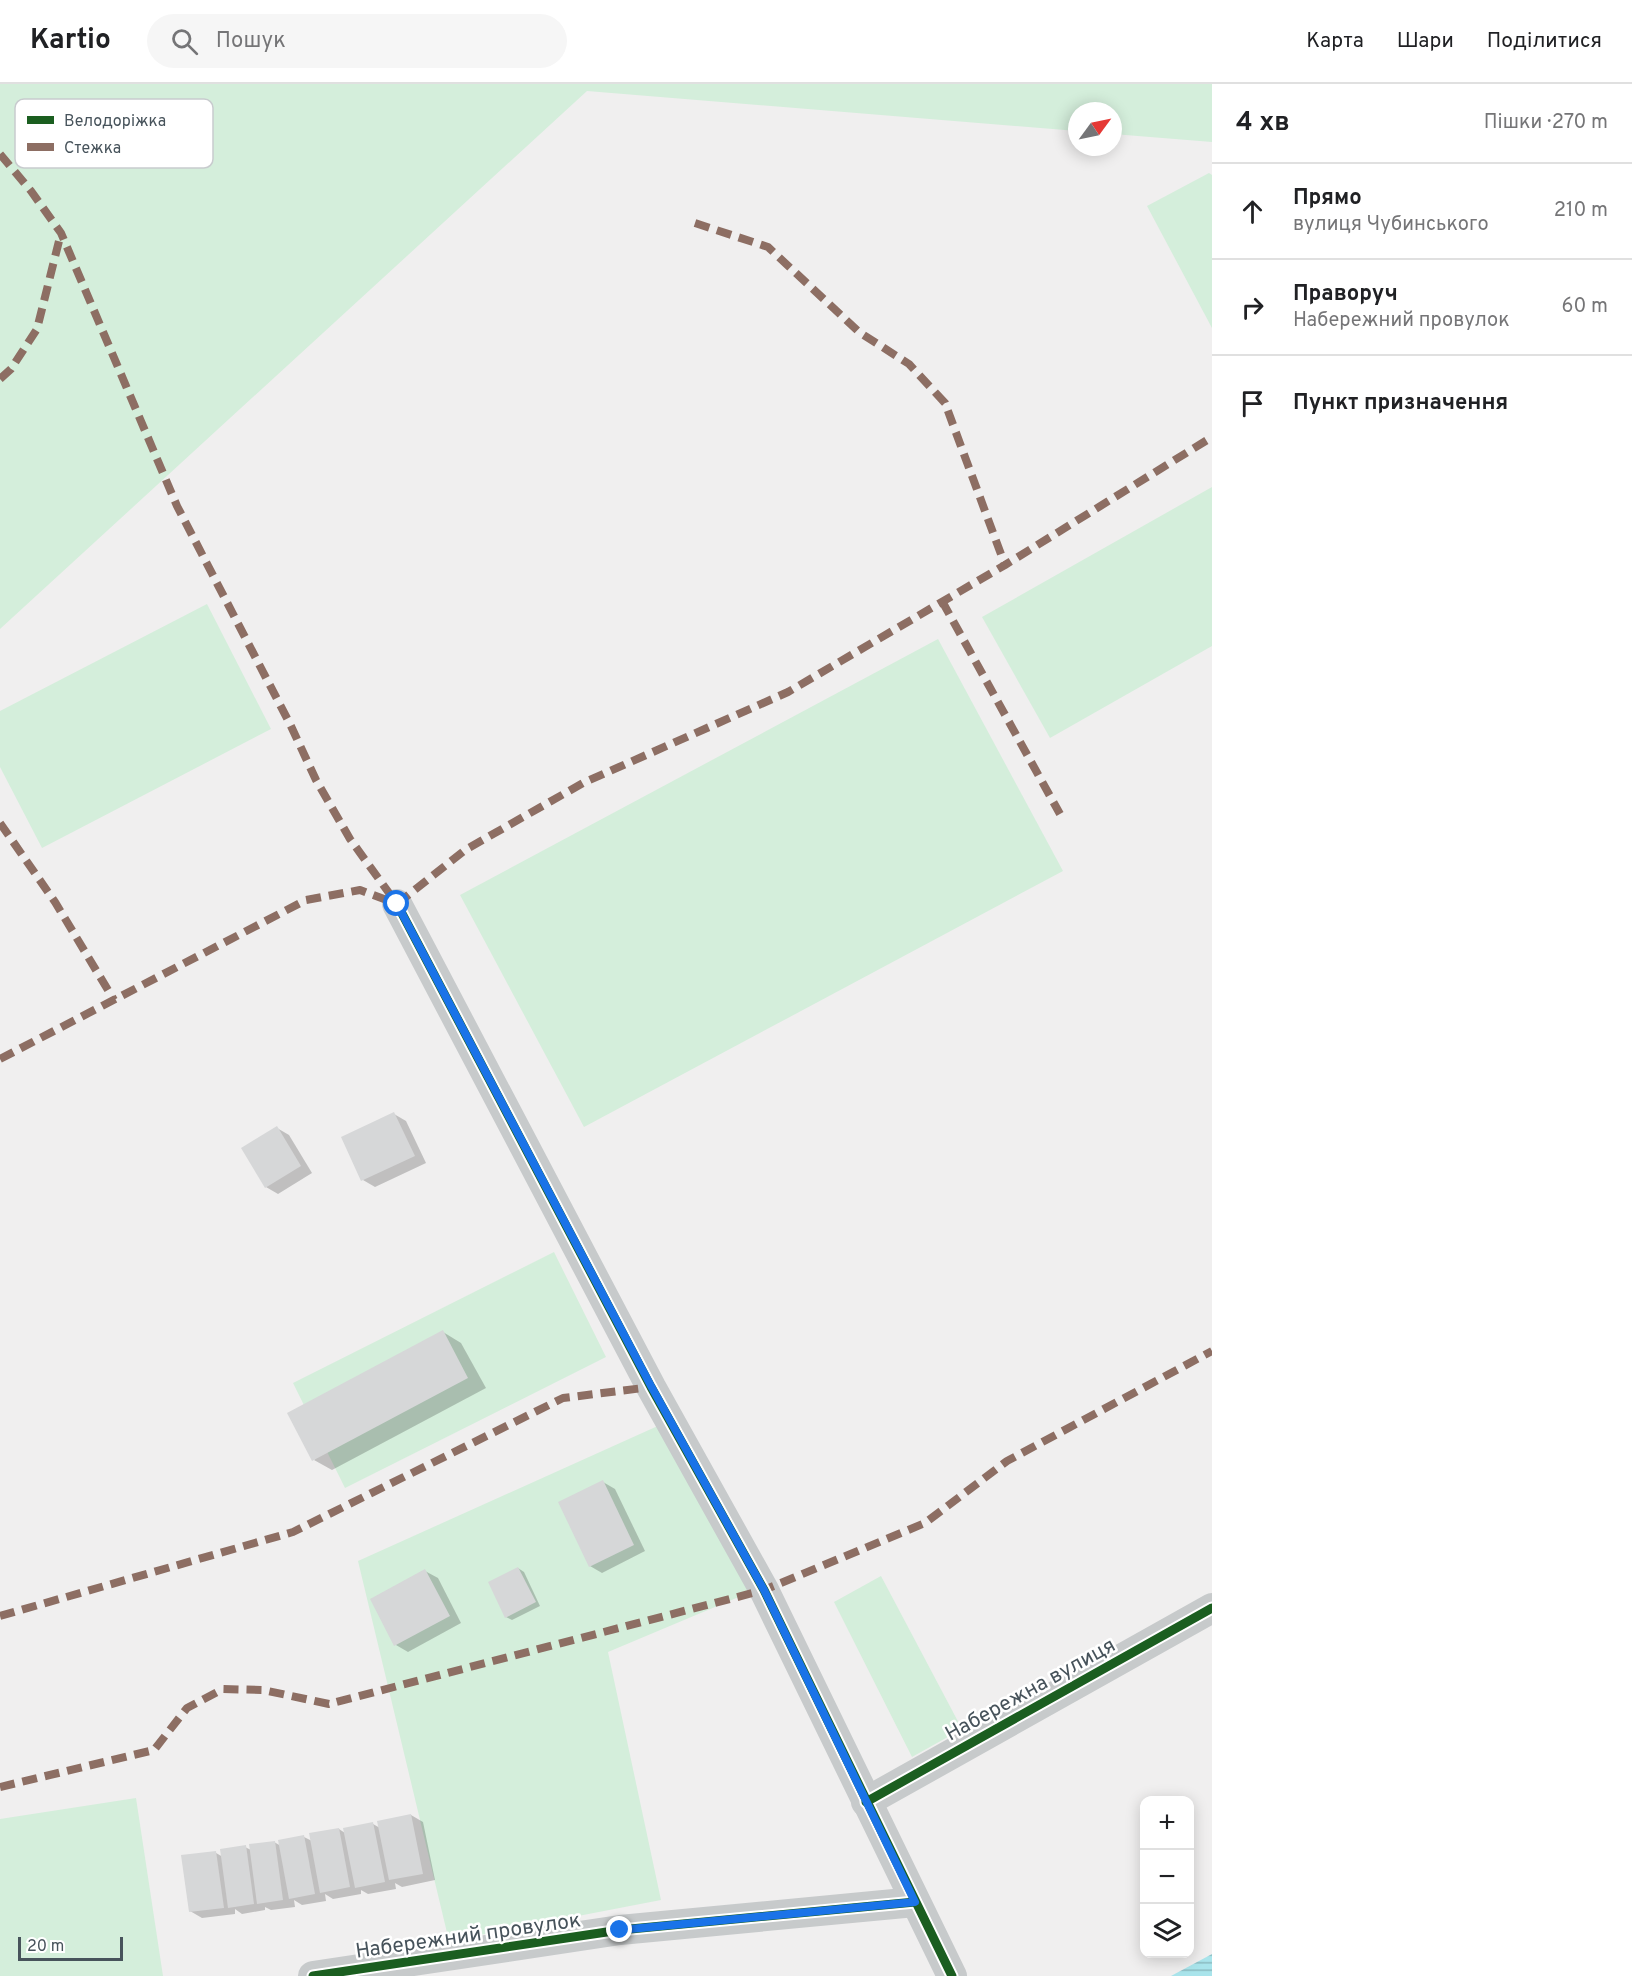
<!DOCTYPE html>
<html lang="uk">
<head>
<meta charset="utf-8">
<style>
	:root { --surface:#fff; --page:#f6f6f6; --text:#202124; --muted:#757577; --line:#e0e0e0 }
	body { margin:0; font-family:Overpass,sans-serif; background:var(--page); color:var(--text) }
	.controls { position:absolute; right:18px; bottom:18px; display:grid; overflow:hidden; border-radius:12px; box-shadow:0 3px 15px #0003 }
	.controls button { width:54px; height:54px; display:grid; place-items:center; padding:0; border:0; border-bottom:2px solid var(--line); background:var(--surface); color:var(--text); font:30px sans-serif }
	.compass { position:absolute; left:1068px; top:18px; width:54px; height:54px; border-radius:50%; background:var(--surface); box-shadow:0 3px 15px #0003; rotate:57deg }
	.scale { position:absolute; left:18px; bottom:15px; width:105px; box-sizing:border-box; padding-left:6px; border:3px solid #47535b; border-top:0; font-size:16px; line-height:21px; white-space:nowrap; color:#47535b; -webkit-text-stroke:4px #fff; paint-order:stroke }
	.stop { position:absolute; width:18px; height:18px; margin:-14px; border:4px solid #1a73e8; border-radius:50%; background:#fff }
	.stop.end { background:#1a73e8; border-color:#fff; box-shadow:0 2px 6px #0008 }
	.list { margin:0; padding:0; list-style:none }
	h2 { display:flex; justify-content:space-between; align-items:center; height:78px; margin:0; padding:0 24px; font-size:26px }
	h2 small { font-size:20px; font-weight:400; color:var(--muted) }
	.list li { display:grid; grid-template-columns:39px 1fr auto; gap:18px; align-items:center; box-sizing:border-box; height:96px; padding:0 24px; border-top:2px solid var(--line) }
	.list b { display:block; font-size:22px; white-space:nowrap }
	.list p { margin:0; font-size:20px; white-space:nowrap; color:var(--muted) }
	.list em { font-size:20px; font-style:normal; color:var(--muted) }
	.icon { flex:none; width:33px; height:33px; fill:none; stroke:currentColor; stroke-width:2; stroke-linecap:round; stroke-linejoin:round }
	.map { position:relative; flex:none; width:1212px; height:1892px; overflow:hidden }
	header { display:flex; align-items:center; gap:36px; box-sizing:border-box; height:84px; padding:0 30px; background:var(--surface); border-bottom:2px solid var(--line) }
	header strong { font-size:28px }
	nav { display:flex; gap:33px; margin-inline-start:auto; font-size:21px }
	.search { width:420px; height:54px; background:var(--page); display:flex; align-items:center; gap:15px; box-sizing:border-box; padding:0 21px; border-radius:33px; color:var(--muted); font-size:22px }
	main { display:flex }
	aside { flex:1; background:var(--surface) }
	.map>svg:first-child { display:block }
	.grass { fill:#d4eedb }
	.water { fill:url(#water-rules) }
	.shadow { fill:#0003 }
	.building { fill:#d6d7d8 }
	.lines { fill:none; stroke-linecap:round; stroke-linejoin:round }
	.street { stroke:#c7cacb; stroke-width:30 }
	.quiet { stroke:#8d6e63; stroke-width:8; stroke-dasharray:15 8; stroke-linecap:butt }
	.cycleway-casing { stroke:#fff; stroke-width:13 }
	.cycleway { stroke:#1b5e20; stroke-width:9 }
	.route { stroke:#1a73e8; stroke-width:8 }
	.labels { text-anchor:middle; stroke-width:5; stroke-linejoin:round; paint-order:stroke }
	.street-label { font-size:21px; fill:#47535b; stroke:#fff }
	.key { fill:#fff; stroke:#c8cbce; stroke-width:1.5 }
	.key-label { font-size:16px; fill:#47535b }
</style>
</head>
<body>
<header>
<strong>Kartio</strong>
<div class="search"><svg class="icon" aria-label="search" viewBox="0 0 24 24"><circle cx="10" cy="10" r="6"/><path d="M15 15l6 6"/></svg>Пошук</div>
<nav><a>Карта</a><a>Шари</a><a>Поділитися</a></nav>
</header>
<main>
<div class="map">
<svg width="1212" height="1892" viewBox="0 0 1212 1892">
	<defs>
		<pattern id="water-rules" width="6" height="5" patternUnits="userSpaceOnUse" patternTransform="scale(1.5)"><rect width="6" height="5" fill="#a9e4eb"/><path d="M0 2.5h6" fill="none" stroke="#8bbbc1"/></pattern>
	</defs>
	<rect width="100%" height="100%" fill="#f0efef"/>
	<g class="grass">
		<polygon points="0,0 1212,0 1212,58 1113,50 1113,27 1077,27 1077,47 587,7 0,545"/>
		<polygon points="1209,89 1212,91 1212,244 1147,122"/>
		<polygon points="1212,403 1212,562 1050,654 982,533"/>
		<polygon points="207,520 271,645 42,764 0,683 0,627"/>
		<polygon points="938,555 1063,787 584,1043 460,811"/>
		<polygon points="554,1168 606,1273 345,1404 293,1299"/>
		<polygon points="671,1336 753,1507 608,1568 661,1816 449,1857 358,1477"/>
		<polygon points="881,1492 962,1645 912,1673 834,1518"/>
		<polygon points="136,1714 163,1892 0,1892 0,1735"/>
	</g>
	<polygon class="water" points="1212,1870 1212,1892 1171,1892"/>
	<g class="shadow">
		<polygon points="394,1030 406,1037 426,1079 375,1103 363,1096"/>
		<polygon points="277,1044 289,1051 312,1089 278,1110 266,1103"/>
		<polygon points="443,1248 461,1259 486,1304 332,1386 314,1376"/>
		<polygon points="603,1398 615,1405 645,1467 602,1489 590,1482"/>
		<polygon points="518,1484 524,1488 540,1522 512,1536 506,1533"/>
		<polygon points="425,1487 438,1494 461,1539 408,1568 396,1561"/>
		<polygon points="411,1731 423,1738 435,1796 402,1803 395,1799 396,1805 368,1810 361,1806 361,1810 333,1815 325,1810 326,1817 302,1821 294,1816 295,1823 271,1826 265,1823 265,1826 242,1830 235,1825 235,1830 202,1834 190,1827 216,1769 223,1773 245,1763 251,1766 274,1758 281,1762 304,1753 312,1757 339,1745 345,1749 373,1740 380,1744"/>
	</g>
	<g class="building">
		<polygon points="394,1028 415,1072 361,1097 341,1053"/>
		<polygon points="277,1042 301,1082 265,1104 241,1064"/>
		<polygon points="443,1246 468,1294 312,1377 287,1329"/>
		<polygon points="603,1396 634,1461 589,1483 558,1418"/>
		<polygon points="518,1483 536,1518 505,1534 488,1498"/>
		<polygon points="425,1485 450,1532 394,1562 370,1515"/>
		<polygon points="411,1730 423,1790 389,1796 377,1737"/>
		<polygon points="373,1738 385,1798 355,1804 343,1744"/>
		<polygon points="339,1744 350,1803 320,1809 309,1749"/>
		<polygon points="304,1751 315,1810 289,1815 278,1756"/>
		<polygon points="275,1757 283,1816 257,1820 249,1760"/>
		<polygon points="246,1761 254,1820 228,1824 220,1765"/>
		<polygon points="216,1767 224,1824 189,1828 181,1771"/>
	</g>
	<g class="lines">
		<g class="street">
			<polyline points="397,820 651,1303 764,1506 952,1892"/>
			<polyline points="866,1718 1212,1524"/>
			<polyline points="313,1892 620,1846 915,1818"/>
		</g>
		<g class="quiet">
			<polyline points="0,70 31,107 61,149 177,422 290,640 316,696 350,755 397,820"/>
			<polyline points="695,139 768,163 859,248 909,280 945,319 1005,481"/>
			<polyline points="0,295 11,285 37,245 61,149"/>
			<polyline points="942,517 1060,730"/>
			<polyline points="0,739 55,818 114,916"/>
			<polyline points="397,820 465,766 583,699 788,608 1005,481 1212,353"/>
			<polyline points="0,975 306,816 360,806 397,820"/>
			<polyline points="0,1532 293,1448 563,1314 651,1303"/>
			<polyline points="0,1703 154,1666 187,1624 223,1605 263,1606 329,1620 764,1506 925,1439 1007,1377 1212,1267"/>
		</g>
		<g class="cycleway-casing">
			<g id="cycleway">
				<polyline points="397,820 651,1303 764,1506 952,1892"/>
				<polyline points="866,1718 1212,1524"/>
				<polyline points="313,1892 620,1846 915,1818"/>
			</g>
		</g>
		<use href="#cycleway" class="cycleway"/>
	</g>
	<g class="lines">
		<polyline class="route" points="397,820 651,1302 764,1506 915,1818 620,1846"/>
	</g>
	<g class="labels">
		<g class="street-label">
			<text transform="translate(1030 1605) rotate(-29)" y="7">Набережна вулиця</text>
			<text transform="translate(468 1851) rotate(-8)" y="7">Набережний провулок</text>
		</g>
	</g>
	<rect x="15" y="15" width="198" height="69" rx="9" class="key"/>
	<rect x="27" y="32" width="27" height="8" fill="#1b5e20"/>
	<rect x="27" y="59" width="27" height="8" fill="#8d6e63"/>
	<g class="key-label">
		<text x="64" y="42">Велодоріжка</text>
		<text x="64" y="69">Стежка</text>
	</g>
</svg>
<div class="controls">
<button>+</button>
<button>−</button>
<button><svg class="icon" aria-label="layers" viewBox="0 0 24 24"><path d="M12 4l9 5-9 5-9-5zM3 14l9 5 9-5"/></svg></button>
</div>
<svg class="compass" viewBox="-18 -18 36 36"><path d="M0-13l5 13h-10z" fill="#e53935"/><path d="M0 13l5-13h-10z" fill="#757577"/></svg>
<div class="scale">20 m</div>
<div class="stop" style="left:397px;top:820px"></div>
<div class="stop end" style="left:620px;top:1846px"></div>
</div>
<aside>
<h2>4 хв<small>Пішки · 270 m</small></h2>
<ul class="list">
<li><svg class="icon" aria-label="ahead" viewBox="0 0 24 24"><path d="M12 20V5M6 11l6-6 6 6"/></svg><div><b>Прямо</b><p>вулиця Чубинського</p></div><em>210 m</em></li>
<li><svg class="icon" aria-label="right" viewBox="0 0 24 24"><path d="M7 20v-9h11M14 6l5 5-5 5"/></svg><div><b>Праворуч</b><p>Набережний провулок</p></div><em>60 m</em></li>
<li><svg class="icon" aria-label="arrive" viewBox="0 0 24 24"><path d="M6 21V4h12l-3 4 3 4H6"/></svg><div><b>Пункт призначення</b></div></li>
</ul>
</aside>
</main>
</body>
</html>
